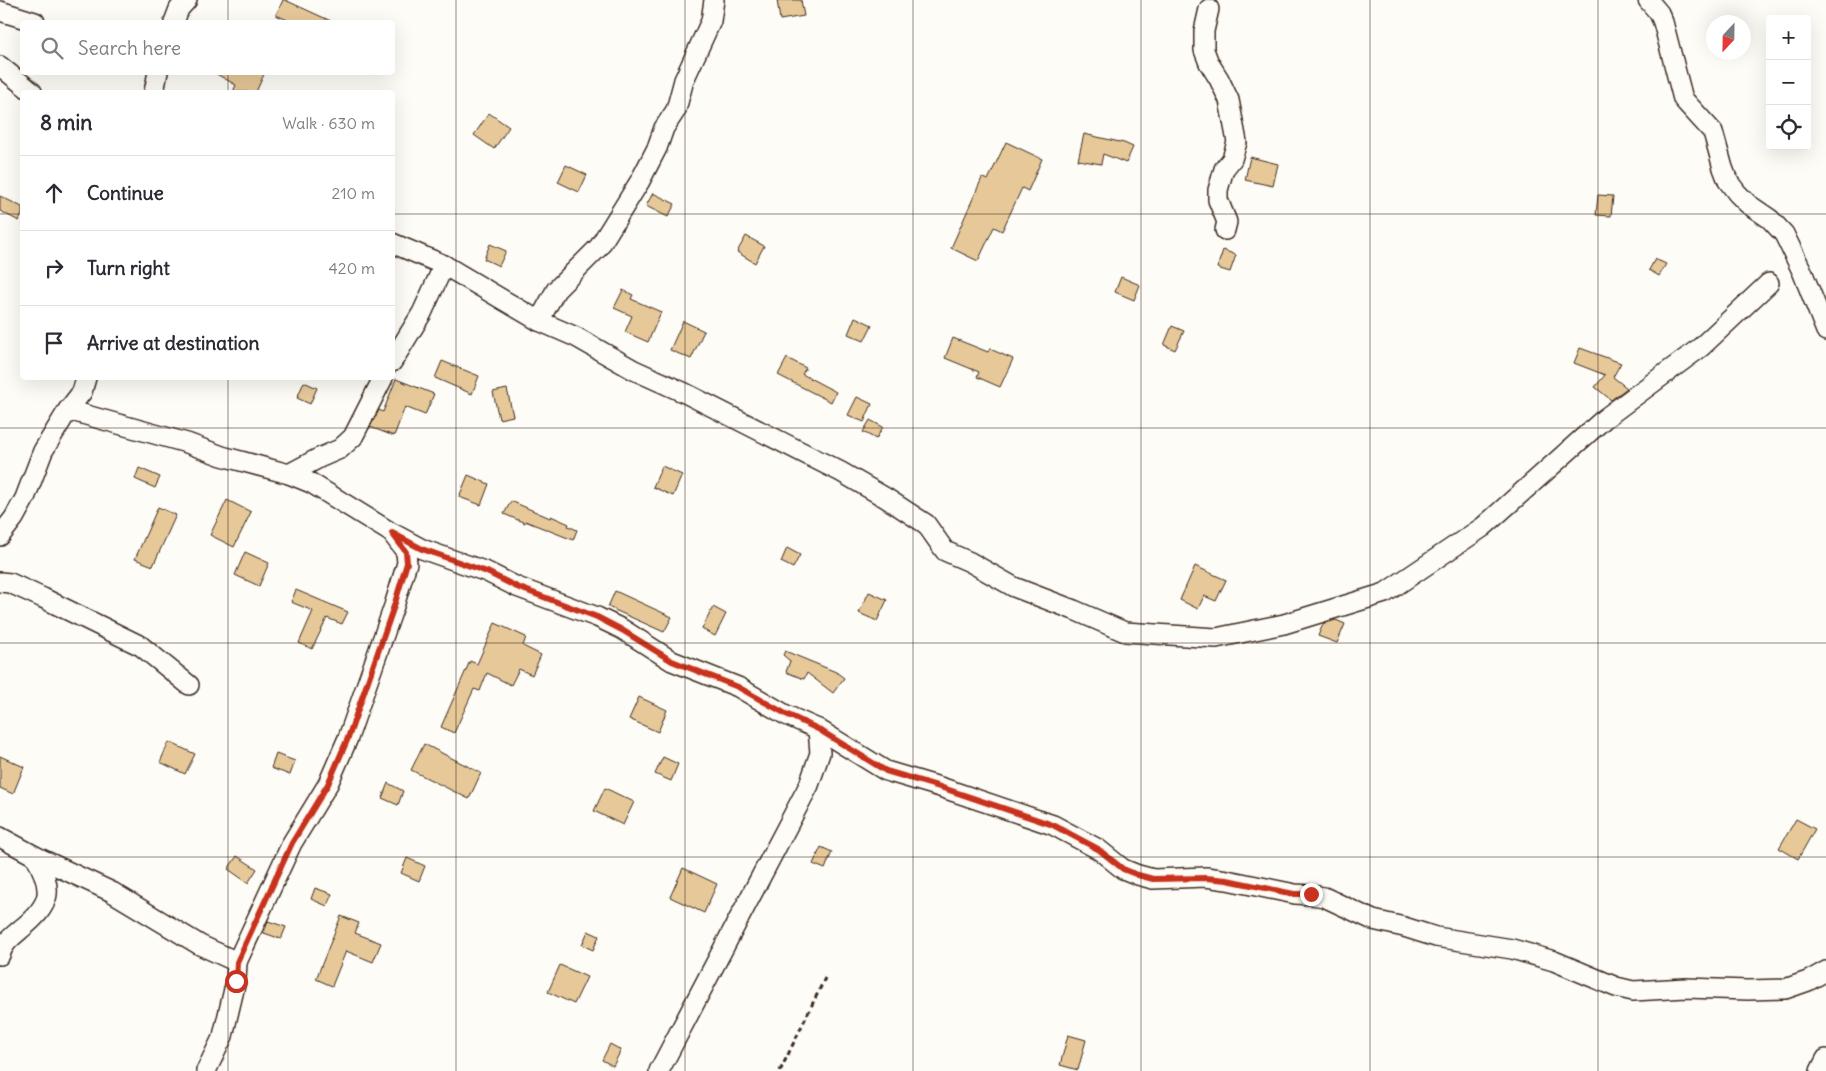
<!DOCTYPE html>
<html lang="en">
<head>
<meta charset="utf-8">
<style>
	:root { --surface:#fff; --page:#f2f2f3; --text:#2b2b33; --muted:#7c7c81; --line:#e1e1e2 }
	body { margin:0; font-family:Delius,sans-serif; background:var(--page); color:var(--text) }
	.controls { position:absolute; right:15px; top:15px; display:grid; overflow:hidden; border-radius:5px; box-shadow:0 5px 20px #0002 }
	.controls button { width:45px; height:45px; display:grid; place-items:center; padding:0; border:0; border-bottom:1px solid var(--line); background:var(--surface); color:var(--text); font:25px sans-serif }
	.compass { position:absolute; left:1706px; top:15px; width:45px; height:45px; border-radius:50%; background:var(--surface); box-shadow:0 5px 20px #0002; rotate:202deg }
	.stop { position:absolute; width:15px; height:15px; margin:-11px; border:4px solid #c8321e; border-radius:50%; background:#fff }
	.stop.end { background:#c8321e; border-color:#fff; box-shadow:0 1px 5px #0008 }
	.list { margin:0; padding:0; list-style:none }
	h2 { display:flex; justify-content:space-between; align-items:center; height:65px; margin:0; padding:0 20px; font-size:21px }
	h2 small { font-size:16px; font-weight:400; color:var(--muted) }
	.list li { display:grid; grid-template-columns:32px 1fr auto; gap:15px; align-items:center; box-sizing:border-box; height:75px; padding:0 20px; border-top:1px solid var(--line) }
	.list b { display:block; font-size:19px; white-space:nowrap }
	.list em { font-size:16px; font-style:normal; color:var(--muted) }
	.icon { flex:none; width:28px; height:28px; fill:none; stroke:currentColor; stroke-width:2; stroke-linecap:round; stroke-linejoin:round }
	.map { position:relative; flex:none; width:1826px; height:1071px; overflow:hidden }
	.search { position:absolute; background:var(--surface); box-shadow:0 5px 20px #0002; left:20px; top:20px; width:375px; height:55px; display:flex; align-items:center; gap:12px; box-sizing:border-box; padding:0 18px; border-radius:5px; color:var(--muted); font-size:19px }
	.panel { position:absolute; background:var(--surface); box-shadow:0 5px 20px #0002; left:20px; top:90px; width:375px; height:290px; border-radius:5px }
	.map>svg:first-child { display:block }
	.building { fill:#e6c899; stroke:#3b2a1e }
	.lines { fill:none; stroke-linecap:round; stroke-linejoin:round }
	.minor-casing { stroke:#3b2a1e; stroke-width:22 }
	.path { stroke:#3b2a1e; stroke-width:3; stroke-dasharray:5 4; stroke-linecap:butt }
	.minor { stroke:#fdfcf7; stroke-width:19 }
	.route { stroke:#c8321e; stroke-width:6 }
	.grid { fill:none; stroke:#3b2a1e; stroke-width:1; stroke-opacity:0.55 }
</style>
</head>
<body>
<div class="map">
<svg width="1826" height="1071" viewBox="0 0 1826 1071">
	<rect width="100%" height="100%" fill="#fdfcf7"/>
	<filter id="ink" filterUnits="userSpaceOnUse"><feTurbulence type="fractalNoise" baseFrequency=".02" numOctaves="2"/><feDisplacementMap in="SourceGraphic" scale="10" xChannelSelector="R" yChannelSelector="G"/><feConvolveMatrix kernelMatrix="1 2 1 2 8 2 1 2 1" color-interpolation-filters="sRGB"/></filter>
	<g filter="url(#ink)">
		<g class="building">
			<polygon points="283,0 285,0 333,22 292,22 276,15"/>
			<polygon points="777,0 801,0 804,16 780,20"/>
			<polygon points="213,72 265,72 256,92 233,92 236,85"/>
			<polygon points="489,113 509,127 494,149 474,135"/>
			<polygon points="1084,134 1124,143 1133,147 1126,163 1103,154 1101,164 1078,160"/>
			<polygon points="1006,142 1042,159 1028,191 1022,188 1002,231 994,227 978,261 951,248 982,178 988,180"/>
			<polygon points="1250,157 1278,164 1273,186 1245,180"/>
			<polygon points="566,165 587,175 579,192 558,182"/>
			<polygon points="653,193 675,204 668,217 646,206"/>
			<polygon points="1598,195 1613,196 1611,216 1596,215"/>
			<polygon points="0,196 22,207 22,214 19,221 0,211"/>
			<polygon points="746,236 764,246 755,263 737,252"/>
			<polygon points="490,244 506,251 499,266 484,259"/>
			<polygon points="1223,250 1236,255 1230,272 1217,268"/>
			<polygon points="1655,259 1666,264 1659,276 1649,270"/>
			<polygon points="1121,277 1140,285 1134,300 1115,292"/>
			<polygon points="623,290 633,295 631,299 661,312 648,342 625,332 632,316 614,308"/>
			<polygon points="855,317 872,325 864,341 848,334"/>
			<polygon points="683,321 704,331 691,359 670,350"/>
			<polygon points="1172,326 1184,331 1175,350 1164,345"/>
			<polygon points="953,338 988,352 990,349 1013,359 1000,387 977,377 979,372 945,358"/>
			<polygon points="1580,348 1621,363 1613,377 1627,388 1611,400 1595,387 1605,375 1574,363"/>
			<polygon points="787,358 806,368 802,374 836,392 831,402 778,375"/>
			<polygon points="442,361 479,376 472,394 435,378"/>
			<polygon points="396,379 434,394 425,415 405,407 394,436 370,427 379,410 383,412"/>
			<polygon points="304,382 317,388 310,404 297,398"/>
			<polygon points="507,389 513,416 499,419 493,392"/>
			<polygon points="857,397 872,404 864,422 848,415"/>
			<polygon points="870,420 883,427 876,439 863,432"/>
			<polygon points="662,466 682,475 673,496 653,487"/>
			<polygon points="139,468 160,477 155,488 135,479"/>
			<polygon points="468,475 489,484 481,505 459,497"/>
			<polygon points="227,500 251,512 234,547 210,535"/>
			<polygon points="511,501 550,518 551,516 569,524 568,526 577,530 573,540 525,521 525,523 504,514"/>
			<polygon points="158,507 176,515 153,566 135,559"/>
			<polygon points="787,548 800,555 793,568 781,562"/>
			<polygon points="245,552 269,563 259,586 235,575"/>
			<polygon points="1195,566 1226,580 1216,601 1204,596 1198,609 1180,600"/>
			<polygon points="296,590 348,612 342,624 327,618 312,649 299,643 313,611 291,602"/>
			<polygon points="615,591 672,617 664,632 608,607"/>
			<polygon points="869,592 887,600 877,621 859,613"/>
			<polygon points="713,607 726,614 715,636 702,629"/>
			<polygon points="1336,620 1345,624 1337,643 1318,636 1323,624"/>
			<polygon points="495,623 526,637 523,646 541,655 532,675 519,669 511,685 487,673 480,691 474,689 454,733 441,727 470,661 477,664"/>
			<polygon points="785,651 836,672 844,678 833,693 807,673 804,679 786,672 790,661 783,655"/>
			<polygon points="639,697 667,710 658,732 629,719"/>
			<polygon points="169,742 195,754 185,774 160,762"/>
			<polygon points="424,744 481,773 469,799 411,770"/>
			<polygon points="276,754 295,761 290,775 271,768"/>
			<polygon points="0,756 24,767 13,794 0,788"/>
			<polygon points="663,757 678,764 671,781 655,774"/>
			<polygon points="388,783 403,791 398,805 382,798"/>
			<polygon points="605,788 634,802 623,825 594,811"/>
			<polygon points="1796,819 1815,829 1798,859 1779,848"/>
			<polygon points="821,847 832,852 825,869 813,864"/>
			<polygon points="237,856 257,869 248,883 228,869"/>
			<polygon points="407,858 425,866 419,881 401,873"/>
			<polygon points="683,868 717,884 704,913 670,897"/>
			<polygon points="315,888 332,894 327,906 311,899"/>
			<polygon points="341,916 359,923 355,933 381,943 373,962 346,951 332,986 316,979"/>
			<polygon points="268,921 286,927 281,939 264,933"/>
			<polygon points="588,931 599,936 593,950 582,945"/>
			<polygon points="560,965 587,977 574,1004 548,992"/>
			<polygon points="1068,1035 1086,1040 1078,1070 1060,1065"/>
			<polygon points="610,1044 621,1050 613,1066 602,1060"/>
		</g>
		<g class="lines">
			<g class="minor-casing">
				<g id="minor">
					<polyline points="1648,0 1659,13 1663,22 1683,99 1713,132 1723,168 1728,181 1737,193 1748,204 1770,219 1784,234 1802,271 1826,331"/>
					<polyline points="1209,9 1204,31 1204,50 1209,63 1219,79 1229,100 1237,142 1232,159 1224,169 1218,190 1218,200 1227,222 1225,230"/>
					<polyline points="0,11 35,22"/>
					<polyline points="174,22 179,9 187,0"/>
					<polyline points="0,66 32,92"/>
					<polyline points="154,92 158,72"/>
					<polyline points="392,243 444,265 539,321 576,337 634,370 685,393 841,472 886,498 926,524 945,551 970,562 1014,587 1074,610 1125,632 1216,638 1284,624 1385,593 1483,527 1604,419 1701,347 1769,283"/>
					<polyline points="539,321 556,290 599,247 640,181 657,148 664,128 676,110 684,80 711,21 714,0"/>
					<polyline points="392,362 422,313 444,265"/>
					<polyline points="68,410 82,392 86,378"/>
					<polyline points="289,474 319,458 340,449 353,437 383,378"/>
					<polyline points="0,536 14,518 25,498 43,451 68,410 187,443 222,456 289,474 311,483 392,533 422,549 487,572 517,587 597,617 622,629 672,661 738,687 786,715 818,729 886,771 940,787 1053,825 1098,849 1123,869 1138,875 1153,879 1206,877 1227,880 1295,894 1311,895 1324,897 1373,920 1404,927 1436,937 1512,949 1554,961 1616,987 1633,991 1686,988 1748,990 1785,989 1808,981 1826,971"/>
					<polyline points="0,582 10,583 43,598 141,646 189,685"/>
					<polyline points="0,837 35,856 112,892 200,945 237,962 236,981 223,1036 206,1071"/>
					<path d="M 0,955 C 4,942 11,938 21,929 C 52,904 54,890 35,856"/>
					<polyline points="237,962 292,843 328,784 348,738 394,606 407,563 406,552 394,536"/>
					<polyline points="659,1071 809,785 820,753 818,729"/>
					<polyline points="1820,1071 1826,1059"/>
				</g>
			</g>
			<polyline class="path" points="780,1071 825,978"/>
			<use href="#minor" class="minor"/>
		</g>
	</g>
	<g class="lines" filter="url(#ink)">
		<polyline class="route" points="236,981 237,962 292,843 328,784 348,738 394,606 407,563 406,552 392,533 422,549 487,572 517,587 597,617 622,630 672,661 738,687 786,714 818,729 886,771 940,787 1053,825 1098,849 1123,869 1138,875 1153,879 1206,878 1227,880 1294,894 1311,894"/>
	</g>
	<path class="grid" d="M 228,0 L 228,22M 456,0 L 456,1071M 685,0 L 685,1071M 913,0 L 913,1071M 1141,0 L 1141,1071M 1370,0 L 1370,1071M 1598,0 L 1598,1071M 228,72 L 228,92M 0,214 L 22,214M 392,214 L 1826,214M 228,378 L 228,1071M 0,428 L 1826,428M 0,643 L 1826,643M 0,857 L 1826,857"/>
</svg>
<div class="controls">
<button>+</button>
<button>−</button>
<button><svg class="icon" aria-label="locate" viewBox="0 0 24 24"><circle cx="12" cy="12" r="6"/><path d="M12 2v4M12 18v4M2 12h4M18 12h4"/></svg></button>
</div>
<svg class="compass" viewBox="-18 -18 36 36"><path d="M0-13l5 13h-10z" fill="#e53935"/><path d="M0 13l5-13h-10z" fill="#7c7c81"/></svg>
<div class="stop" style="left:236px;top:981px"></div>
<div class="stop end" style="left:1311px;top:894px"></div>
<div class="search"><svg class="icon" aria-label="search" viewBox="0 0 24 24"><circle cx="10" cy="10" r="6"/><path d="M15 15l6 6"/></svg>Search here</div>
<section class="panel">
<h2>8 min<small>Walk · 630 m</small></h2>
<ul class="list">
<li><svg class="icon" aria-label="ahead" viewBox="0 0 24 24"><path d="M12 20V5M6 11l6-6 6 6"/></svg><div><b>Continue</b></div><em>210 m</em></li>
<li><svg class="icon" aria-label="right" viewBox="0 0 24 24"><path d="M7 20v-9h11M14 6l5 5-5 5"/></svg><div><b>Turn right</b></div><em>420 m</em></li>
<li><svg class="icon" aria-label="arrive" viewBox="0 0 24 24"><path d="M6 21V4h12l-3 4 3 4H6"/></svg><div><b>Arrive at destination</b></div></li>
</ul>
</section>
</div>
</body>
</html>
